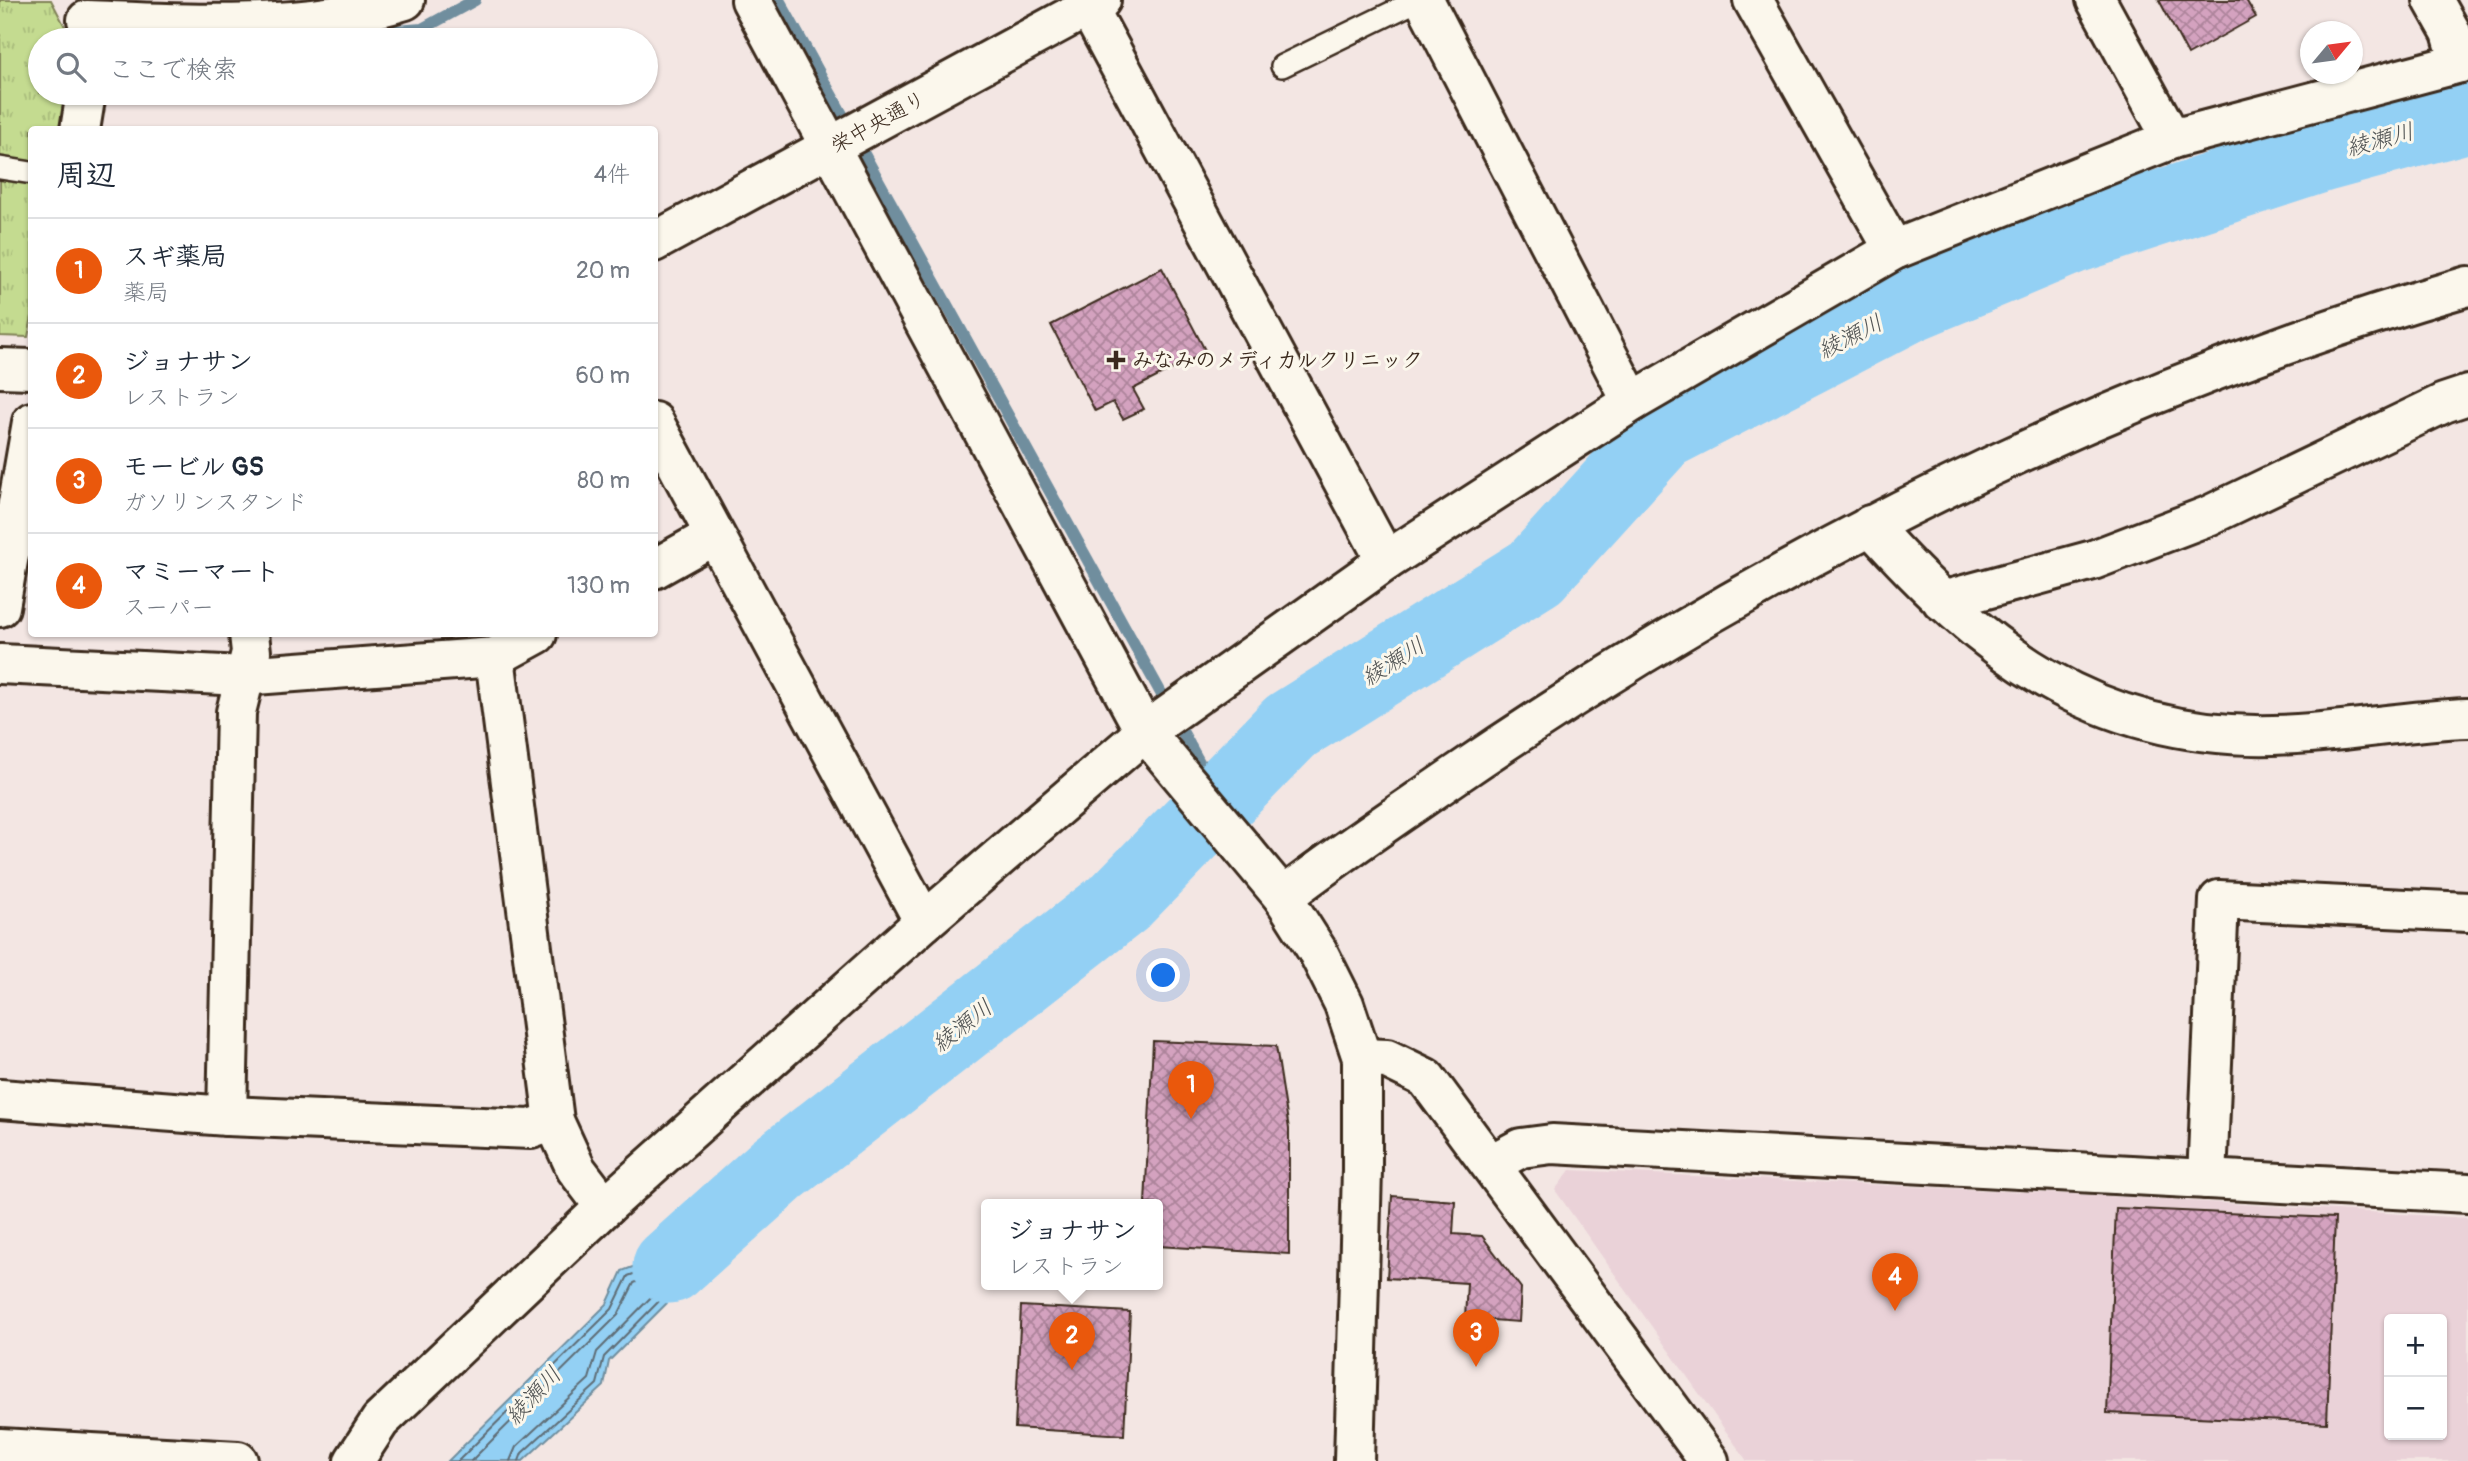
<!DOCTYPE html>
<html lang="ja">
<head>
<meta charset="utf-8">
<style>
	:root { --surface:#fff; --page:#f6f6f7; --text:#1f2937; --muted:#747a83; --line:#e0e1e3; --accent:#ea580c }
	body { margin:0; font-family:Pangolin,"Klee One",sans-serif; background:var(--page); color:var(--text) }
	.controls { position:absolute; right:21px; bottom:21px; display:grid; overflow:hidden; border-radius:7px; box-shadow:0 2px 5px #0004 }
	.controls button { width:63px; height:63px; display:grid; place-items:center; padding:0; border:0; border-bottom:2px solid var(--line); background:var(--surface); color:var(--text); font:35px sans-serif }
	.compass { position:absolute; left:2300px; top:21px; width:63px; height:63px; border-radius:50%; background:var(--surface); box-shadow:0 2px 5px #0004; rotate:61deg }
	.you { position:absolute; left:1164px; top:976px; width:24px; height:24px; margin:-18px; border:5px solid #fff; border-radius:50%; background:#1a73e8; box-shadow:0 0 0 10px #1a73e833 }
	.badge { display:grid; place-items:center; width:46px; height:46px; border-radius:50%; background:var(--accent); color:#fff; font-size:23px; font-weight:700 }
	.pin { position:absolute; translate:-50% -58px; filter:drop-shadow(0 2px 4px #0008) }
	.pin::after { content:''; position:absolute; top:37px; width:24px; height:21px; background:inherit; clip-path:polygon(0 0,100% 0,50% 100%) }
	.popup { position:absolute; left:981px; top:1199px; width:182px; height:91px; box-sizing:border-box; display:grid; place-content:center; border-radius:7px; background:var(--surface); filter:drop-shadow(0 2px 5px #0005); font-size:23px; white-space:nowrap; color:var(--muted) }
	.popup b { font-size:26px; color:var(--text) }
	.popup::after { content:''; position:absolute; left:50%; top:100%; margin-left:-14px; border:14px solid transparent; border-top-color:var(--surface) }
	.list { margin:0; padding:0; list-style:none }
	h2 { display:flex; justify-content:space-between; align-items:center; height:91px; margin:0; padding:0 28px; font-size:30px }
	h2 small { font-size:23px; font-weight:400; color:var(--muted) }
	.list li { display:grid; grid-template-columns:46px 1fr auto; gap:21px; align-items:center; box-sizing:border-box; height:105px; padding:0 28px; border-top:2px solid var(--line) }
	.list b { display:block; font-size:26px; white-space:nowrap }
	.list p { margin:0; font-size:23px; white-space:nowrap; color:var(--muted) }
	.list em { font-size:23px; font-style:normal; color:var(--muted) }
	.icon { flex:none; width:38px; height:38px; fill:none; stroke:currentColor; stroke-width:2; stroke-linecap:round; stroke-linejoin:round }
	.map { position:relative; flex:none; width:2468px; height:1461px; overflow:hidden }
	.search { position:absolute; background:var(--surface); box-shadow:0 2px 5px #0004; left:28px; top:28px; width:630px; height:77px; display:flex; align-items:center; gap:18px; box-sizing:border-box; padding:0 24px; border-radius:38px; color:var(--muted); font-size:26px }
	.panel { position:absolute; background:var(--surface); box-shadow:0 2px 5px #0004; left:28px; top:126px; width:630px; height:511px; border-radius:7px }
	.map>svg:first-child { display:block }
	.built { fill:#ead2d8; fill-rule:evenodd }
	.park { fill:url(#park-tufts); stroke:#808257; stroke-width:2 }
	.water { fill:#93d0f4; stroke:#708e9e; stroke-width:2 }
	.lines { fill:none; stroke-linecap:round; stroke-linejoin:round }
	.shore { stroke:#5e6c74; stroke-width:2 }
	.stream { stroke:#708e9e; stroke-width:12 }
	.river { stroke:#93d0f4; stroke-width:75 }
	.building { fill:url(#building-cross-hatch); stroke:#3b2a1e; stroke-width:2 }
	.service-casing { stroke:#3b2a1e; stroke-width:26 }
	.minor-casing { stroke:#3b2a1e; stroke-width:44 }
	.tertiary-casing { stroke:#3b2a1e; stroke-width:44 }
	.primary-casing { stroke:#3b2a1e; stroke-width:44 }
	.service { stroke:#fbf7ec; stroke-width:21 }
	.minor { stroke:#fbf7ec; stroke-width:38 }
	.tertiary { stroke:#fbf7ec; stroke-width:38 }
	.primary { stroke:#fbf7ec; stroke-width:38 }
	.poi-dot { fill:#3b2a1e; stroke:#fbf7ec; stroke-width:2.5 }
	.labels { text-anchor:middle; stroke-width:6; stroke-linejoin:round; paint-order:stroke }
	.street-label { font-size:21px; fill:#3b2a1e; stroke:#fbf7ec }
	.poi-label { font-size:21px; font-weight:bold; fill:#3b2a1e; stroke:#fbf7ec; text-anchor:start }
	.water-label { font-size:23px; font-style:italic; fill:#515454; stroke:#fbf7ec }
</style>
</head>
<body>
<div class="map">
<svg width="2468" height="1461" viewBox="0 0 2468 1461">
	<defs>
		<pattern id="park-tufts" width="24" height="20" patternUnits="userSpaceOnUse" patternTransform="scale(1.75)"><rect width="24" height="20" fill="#c4db90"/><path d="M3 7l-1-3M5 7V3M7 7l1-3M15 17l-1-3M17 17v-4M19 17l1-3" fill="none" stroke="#a9bc7c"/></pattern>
		<pattern id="building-cross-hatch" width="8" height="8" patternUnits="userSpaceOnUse" patternTransform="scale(1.75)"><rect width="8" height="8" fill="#d4a2bf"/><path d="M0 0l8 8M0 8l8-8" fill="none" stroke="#ad849b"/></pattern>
	</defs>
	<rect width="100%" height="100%" fill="#f3e6e3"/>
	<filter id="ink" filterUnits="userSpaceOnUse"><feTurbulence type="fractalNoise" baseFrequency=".0143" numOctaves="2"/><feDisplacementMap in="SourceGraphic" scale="14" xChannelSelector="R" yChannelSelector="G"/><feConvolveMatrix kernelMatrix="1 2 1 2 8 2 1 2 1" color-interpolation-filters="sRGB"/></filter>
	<g filter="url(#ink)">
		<path class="built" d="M 1570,1170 L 2088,1195 L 2468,1218 L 2468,1461 L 1747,1461 L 1555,1190 ZM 2389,1319 L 2442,1319 L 2442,1435 L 2389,1435 Z"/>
		<polygon class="park" points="0,0 51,0 72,40 40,40 40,93 68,93 62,129 32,130 32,316 28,337 0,336"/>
		<polygon class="water" points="737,1189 772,1216 675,1295 609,1361 604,1386 523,1461 448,1461 607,1304 622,1271 659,1257"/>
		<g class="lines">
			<g class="shore">
				<polyline points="458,1461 612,1309 628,1276 663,1263 736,1200 757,1213 757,1219 670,1290 604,1357 597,1384 522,1453 519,1461"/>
				<polyline points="471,1461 618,1315 634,1283 668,1270 736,1211 743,1214 743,1219 664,1284 597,1352 589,1379 516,1447 510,1461"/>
			</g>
			<g class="stream">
				<polyline points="779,0 1215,791"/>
				<polyline points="318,37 422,29 475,0"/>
			</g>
			<polyline class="river" points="670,1266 778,1169 1120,902 1291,726 1536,572 1662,433 1909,305 2074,236 2321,155 2468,115"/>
		</g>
		<g class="building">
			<polygon points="2159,0 2246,0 2256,17 2188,55"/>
			<polygon points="1162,268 1206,352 1133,389 1144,409 1123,419 1113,402 1095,411 1051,325"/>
			<polygon points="1153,1041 1276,1046 1289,1129 1289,1254 1158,1246 1158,1204 1145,1204"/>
			<polygon points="1392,1196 1455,1201 1453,1234 1482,1236 1521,1288 1519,1322 1465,1318 1467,1283 1387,1278"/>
			<polygon points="2116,1208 2335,1218 2327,1423 2107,1413"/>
			<polygon points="1021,1306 1130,1312 1124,1435 1015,1428"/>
		</g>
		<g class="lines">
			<g class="service-casing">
				<g id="service">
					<polyline points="1282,66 1418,0"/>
					<polyline points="0,168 32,173"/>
				</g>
			</g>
			<g class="minor-casing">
				<g id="minor">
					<path d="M 751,0 L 1145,732 L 1283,897 C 1339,854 1396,816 1454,776 C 1764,564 2105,390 2468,286"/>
					<polyline points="1424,0 1632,402"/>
					<polyline points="1753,0 1894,250"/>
					<polyline points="2096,0 2172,139"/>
					<polyline points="2433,0 2451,32 2460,63"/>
					<polyline points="1088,7 1386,561"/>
					<path d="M 87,20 C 193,24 303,32 405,0"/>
					<polyline points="80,130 86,93"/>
					<polyline points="654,422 924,922"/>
					<path d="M 1870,525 C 1982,651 2095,739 2273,735 C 2338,734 2403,720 2468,718"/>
					<polyline points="654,569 713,536"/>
					<polyline points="1942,601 2093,560 2208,516 2444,403 2468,395"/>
					<polyline points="0,607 32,422"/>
					<polyline points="495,657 554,1121 576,1169 605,1207"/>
					<polyline points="0,664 243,676 495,657 537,634"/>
					<polyline points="1362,1058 1387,1059 1426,1078 1709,1461"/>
					<polyline points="0,1099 227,1116 531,1129 554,1121"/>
					<polyline points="227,1116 236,712 251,652 249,634"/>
					<polyline points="1491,1164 1521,1148 1552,1144 2468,1193"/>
					<polyline points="2207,1179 2219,900 2468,912"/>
					<polyline points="354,1461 380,1421 605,1207 924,922 1145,732 1386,561 1632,402 1894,250 2172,139 2468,61"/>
				</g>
			</g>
			<g class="tertiary-casing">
				<g id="tertiary">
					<polyline points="654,242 1101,0"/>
					<polyline points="0,368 32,369"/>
					<polyline points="1283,897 1318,952 1344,1004 1362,1058 1362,1170 1354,1461"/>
				</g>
			</g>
			<g class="primary-casing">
				<polyline id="primary" points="0,1448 238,1461"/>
			</g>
			<use href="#service" class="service"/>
			<use href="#minor" class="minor"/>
			<use href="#tertiary" class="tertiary"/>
			<use href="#primary" class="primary"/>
		</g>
	</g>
	<path class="poi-dot" d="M1112.5 349.5h7v7h7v7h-7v7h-7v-7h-7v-7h7z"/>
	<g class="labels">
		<g class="street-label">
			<text transform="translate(878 122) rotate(-29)" y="7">栄中央通り</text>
		</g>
		<g class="poi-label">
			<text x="1132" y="367">みなみのメディカルクリニック</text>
		</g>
		<g class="water-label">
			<text transform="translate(2380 139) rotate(-15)" y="8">綾瀬川</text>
			<text transform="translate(1850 336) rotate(-27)" y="8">綾瀬川</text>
			<text transform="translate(1393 661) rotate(-32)" y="8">綾瀬川</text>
			<text transform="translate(962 1025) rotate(-38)" y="8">綾瀬川</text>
			<text transform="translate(533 1395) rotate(-47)" y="8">綾瀬川</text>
		</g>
	</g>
</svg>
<div class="controls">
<button>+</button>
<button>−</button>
</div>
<svg class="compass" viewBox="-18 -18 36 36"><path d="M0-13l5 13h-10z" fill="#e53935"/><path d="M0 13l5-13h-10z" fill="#747a83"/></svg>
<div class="you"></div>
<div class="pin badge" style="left:1191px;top:1119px">1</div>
<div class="pin badge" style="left:1072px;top:1370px">2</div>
<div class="popup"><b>ジョナサン</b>レストラン</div>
<div class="pin badge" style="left:1476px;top:1367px">3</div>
<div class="pin badge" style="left:1895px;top:1311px">4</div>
<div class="search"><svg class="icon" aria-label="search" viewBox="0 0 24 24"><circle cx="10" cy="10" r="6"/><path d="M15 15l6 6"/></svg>ここで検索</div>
<section class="panel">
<h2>周辺<small>4件</small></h2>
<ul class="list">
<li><span class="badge">1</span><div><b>スギ薬局</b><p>薬局</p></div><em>20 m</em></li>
<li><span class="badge">2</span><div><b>ジョナサン</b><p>レストラン</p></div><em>60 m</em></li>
<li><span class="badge">3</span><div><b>モービル GS</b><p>ガソリンスタンド</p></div><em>80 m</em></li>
<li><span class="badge">4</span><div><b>マミーマート</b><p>スーパー</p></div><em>130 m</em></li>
</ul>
</section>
</div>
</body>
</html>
